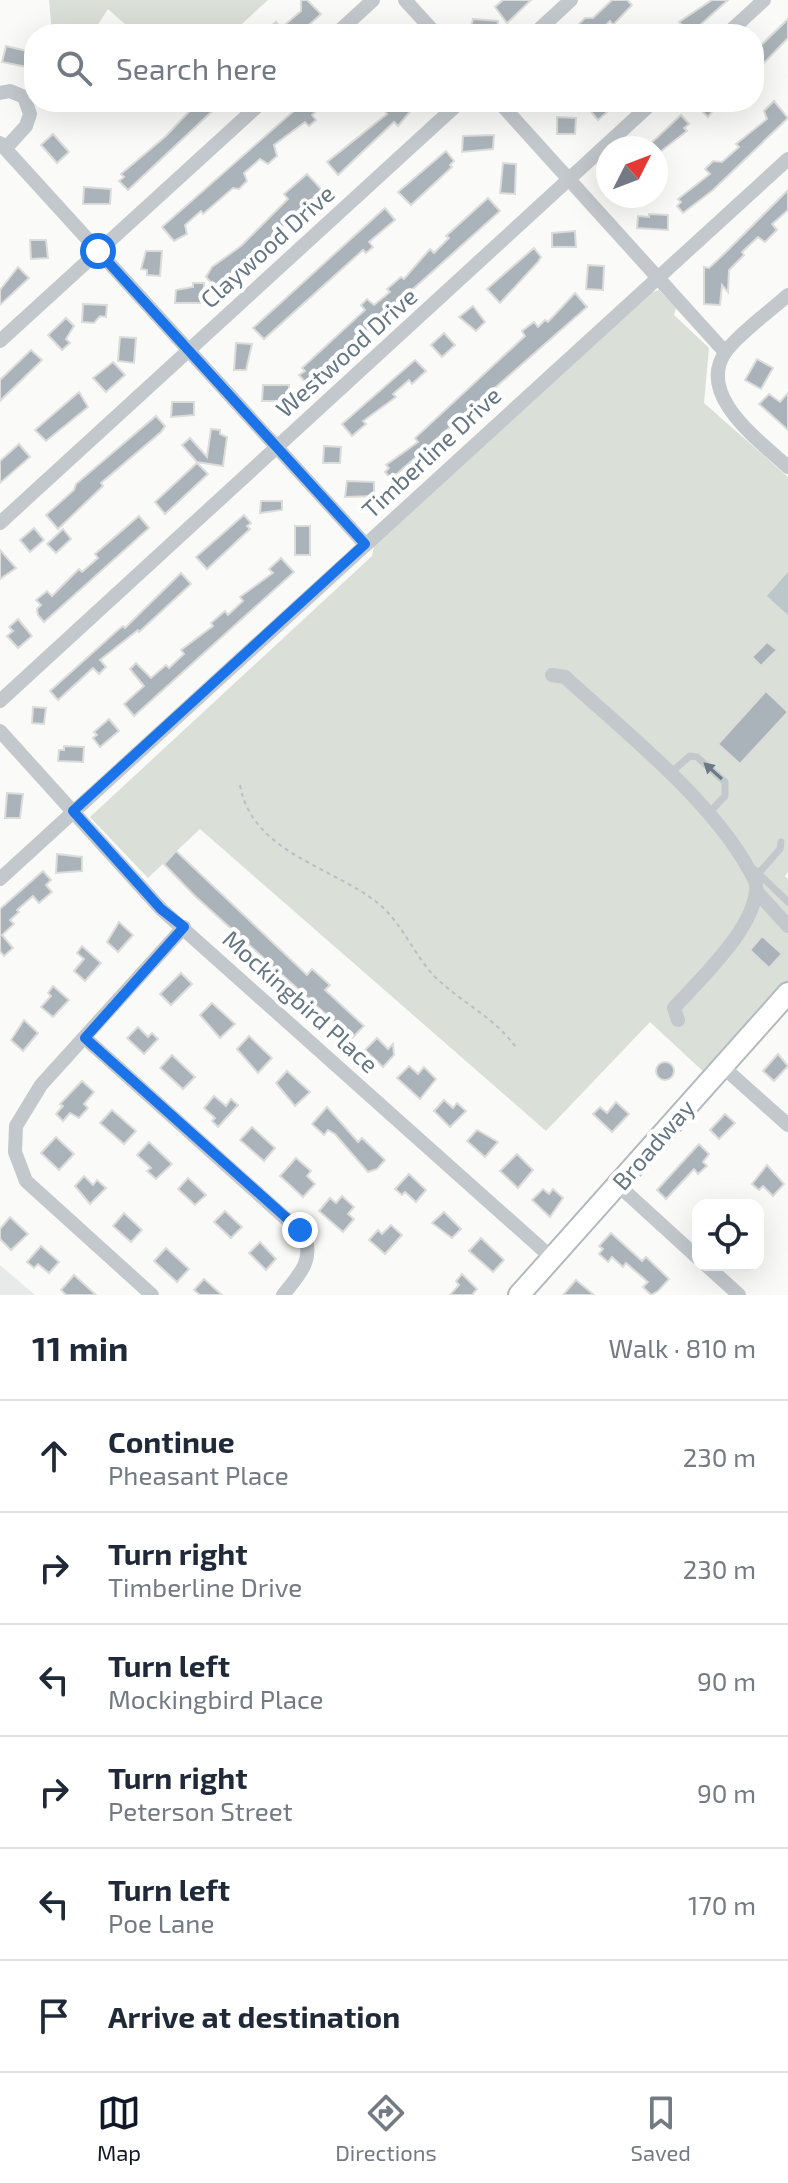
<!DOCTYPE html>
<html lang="en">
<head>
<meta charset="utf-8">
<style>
	:root { --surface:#fff; --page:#f2f2f3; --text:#1f2937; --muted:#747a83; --line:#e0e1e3; --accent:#111827 }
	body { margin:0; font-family:"Exo 2",sans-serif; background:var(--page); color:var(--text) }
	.controls { position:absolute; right:24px; bottom:24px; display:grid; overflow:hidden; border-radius:16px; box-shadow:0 8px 32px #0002 }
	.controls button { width:72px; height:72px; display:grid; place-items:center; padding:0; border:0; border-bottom:2px solid var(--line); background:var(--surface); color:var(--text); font:40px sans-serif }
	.compass { position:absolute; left:596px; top:136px; width:72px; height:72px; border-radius:50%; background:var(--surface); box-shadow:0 8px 32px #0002; rotate:48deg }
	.stop { position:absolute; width:24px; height:24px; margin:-18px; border:6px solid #1a73e8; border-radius:50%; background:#fff }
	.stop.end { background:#1a73e8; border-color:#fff; box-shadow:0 2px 8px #0008 }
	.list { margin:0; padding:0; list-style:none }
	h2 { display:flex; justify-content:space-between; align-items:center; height:104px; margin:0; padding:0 32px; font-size:34px }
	h2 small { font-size:26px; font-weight:400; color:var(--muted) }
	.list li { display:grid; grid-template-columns:52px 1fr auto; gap:24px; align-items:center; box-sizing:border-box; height:112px; padding:0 32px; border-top:2px solid var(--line) }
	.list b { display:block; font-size:30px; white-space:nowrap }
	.list p { margin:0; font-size:26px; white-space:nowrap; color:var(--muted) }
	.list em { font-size:26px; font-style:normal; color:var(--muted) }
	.icon { flex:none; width:44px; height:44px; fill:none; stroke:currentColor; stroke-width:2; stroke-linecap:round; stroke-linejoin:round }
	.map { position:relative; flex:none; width:788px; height:1295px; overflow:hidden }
	.search { position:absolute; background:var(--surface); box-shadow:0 8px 32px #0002; left:24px; right:24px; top:24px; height:88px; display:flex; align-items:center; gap:20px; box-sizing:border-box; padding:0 28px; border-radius:32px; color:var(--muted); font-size:30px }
	.sheet { height:776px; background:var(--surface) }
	nav { display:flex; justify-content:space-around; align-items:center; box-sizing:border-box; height:112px; border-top:2px solid var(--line); background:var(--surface); font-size:22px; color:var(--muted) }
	nav a { display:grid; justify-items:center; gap:4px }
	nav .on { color:var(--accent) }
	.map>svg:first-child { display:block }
	.built { fill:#e8e9e9 }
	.green { fill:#dadfd7 }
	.water { fill:#bbc7cb }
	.building { fill:#aab3b9; stroke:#dcdcda; stroke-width:2 }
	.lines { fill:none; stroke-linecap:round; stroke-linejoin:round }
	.secondary-casing { stroke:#b3babf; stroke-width:24 }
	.path { stroke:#bbbfc2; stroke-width:2; stroke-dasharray:4 4; stroke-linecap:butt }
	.lane { stroke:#c3c8cc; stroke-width:7 }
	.street { stroke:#c3c8cc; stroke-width:14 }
	.secondary { stroke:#fff; stroke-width:20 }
	.oneway { fill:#6a7a87 }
	.route { stroke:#1a73e8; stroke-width:10 }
	.labels { text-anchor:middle; stroke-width:8; stroke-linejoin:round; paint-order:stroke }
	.street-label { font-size:24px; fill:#657683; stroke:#fff }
</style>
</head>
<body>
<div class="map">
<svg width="788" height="1295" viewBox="0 0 788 1295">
	<rect width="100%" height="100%" fill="#fafaf8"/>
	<polygon class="built" points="0,1265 35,1295 0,1295"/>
	<g class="green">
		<polygon points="49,0 268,0 231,34 136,34 108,9 92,34 52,34"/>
		<polygon points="659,290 676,308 674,315 709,348 704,403 788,477 788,872 785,876 788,879 788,986 707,1075 650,1022 546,1131 200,829 148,878 90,817 372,556 375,542 641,296"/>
	</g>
	<polygon class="water" points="788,572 788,615 767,596"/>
	<g class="building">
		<polygon points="301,0 307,0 321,14 299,34 262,34 276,22 281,28 287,23 301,11"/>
		<polygon points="503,0 531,0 507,23 495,7"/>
		<polygon points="612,0 627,0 632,5 613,25 610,21 597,34 580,34 575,28 585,18 593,18"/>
		<polygon points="712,0 728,0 690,34 682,34 678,29 682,25 679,22"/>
		<polygon points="473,19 498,21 497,32 469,34"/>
		<polygon points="788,19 788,38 763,64 754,52"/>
		<polygon points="6,46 31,52 27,67 2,62"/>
		<polygon points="774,101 788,118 713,190 683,213 677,206 681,202 678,199 710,174 705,169 713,161 722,162 739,147 736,144 767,119 764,111"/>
		<polygon points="198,102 222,102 128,190 119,181 124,177 121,174 166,136"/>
		<polygon points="304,102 326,102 312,115 316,120 309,126 305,122 274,145 277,156 268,164 260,159 244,173 247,181 239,189 233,188 203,214 201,211 185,225 187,234 174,241 162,227"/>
		<polygon points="378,102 418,102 398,126 394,122 338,175 327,162 387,114"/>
		<polygon points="594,102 618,102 598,120 588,108"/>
		<polygon points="692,102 719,102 708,117"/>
		<polygon points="681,115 689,124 684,128 687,131 656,155 656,148 646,148"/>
		<polygon points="557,117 576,118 575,134 557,134"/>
		<polygon points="53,134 69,152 57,163 41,145"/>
		<polygon points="494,135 493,149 462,152 463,136"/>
		<polygon points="446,151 454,161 450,165 452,167 411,205 398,192"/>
		<polygon points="503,163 516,164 515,194 500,193"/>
		<polygon points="307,174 322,190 216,288 206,277 212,267 241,246 288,199 284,194"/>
		<polygon points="84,187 111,189 110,204 83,204"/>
		<polygon points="788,190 788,210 772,224 777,230 765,242 758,237 742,252 744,255 729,270 728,292 722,285 720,305 704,304 704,267 709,268 724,254"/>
		<polygon points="488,198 500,211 307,384 299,375 305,371 302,368 365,310 361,305 367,299 374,305 390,292 387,289 401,277 404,279 430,249 434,253 449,238 446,236"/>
		<polygon points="385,208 395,220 369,242 373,247 366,253 363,250 264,339 253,328"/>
		<polygon points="649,214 668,215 668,230 637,228 638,216 649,217"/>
		<polygon points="575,231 576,247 552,247 552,233"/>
		<polygon points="30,240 46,240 48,258 31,259"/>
		<polygon points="534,248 541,257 538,262 500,303 487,289"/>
		<polygon points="146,251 162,251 160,276 147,275 147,270 141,269"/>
		<polygon points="588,265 604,266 603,290 586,289"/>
		<polygon points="18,267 29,278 0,305 0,290"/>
		<polygon points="193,283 204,283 204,303 175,303 176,290 193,287"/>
		<polygon points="575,293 587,307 391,479 385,472 389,468 386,465 418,442 415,438 525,336 522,331 534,322 538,327 545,320 548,322"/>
		<polygon points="83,304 107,305 106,317 100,316 94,323 82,322"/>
		<polygon points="473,306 485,322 476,331 459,317"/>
		<polygon points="66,318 74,326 66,339 70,343 62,350 48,335"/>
		<polygon points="444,333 455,345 442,357 431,345"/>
		<polygon points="120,337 136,338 134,363 118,361"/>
		<polygon points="236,343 252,344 246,370 234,370"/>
		<polygon points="31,350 42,360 0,401 0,380"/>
		<polygon points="757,359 773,368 761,389 745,380"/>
		<polygon points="415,360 426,371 412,384 409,380 393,394 396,397 363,421 366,424 352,436 342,424"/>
		<polygon points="113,362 125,375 106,392 93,378"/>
		<polygon points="263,385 289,385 289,401 262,401"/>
		<polygon points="79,392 88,407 46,441 35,430"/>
		<polygon points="788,393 788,430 759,404 769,394 780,402"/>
		<polygon points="172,402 194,402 194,415 171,417"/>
		<polygon points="156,416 165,426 161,432 101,483 103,486 58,529 46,515 74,490 76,484"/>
		<polygon points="211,429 220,430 220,434 227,437 223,466 197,462 182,445 190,438 207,457"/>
		<polygon points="19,444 30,457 0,483 0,461"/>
		<polygon points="324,446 341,447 340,463 323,463"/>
		<polygon points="197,463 208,474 165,514 155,502"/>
		<polygon points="347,481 374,482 374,496 345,497"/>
		<polygon points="261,501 282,501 282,510 260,513"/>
		<polygon points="244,515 251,523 247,526 250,529 207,569 196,557"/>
		<polygon points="139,516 149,528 44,622 38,615 37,609 41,605 36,600 47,591 52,596 79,569 82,572 98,558 95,554"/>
		<rect x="295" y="526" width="15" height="29"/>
		<polygon points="34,528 44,540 30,552 20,540"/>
		<polygon points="63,529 71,539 56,553 47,544"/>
		<polygon points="0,550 16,568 0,579"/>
		<polygon points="281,558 294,572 134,716 124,704 144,686 130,669 136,663 151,678 166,665 169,668 184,654 181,650 213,626 211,623 225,611 228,615 243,601 240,597 273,573 269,569"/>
		<polygon points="181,573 191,584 139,632 138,630 100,660 106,667 99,674 93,668 58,700 50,691 118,630 123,626 125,628"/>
		<polygon points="18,619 32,636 18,648 7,636 13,631 9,627"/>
		<polygon points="767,642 777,650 761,666 752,657"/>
		<polygon points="766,691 788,712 740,764 718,744"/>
		<polygon points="33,707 46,708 44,724 32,723"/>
		<polygon points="109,719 119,731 100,747 93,738 97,735 94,732"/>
		<polygon points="64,746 84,747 83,762 58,761 59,750 64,750"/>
		<polygon points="7,793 23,794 20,818 5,818"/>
		<polygon points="176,851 307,975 312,969 330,985 325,990 364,1026 352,1038 195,896 164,864"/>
		<polygon points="57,854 82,857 82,871 56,873"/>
		<polygon points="43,871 51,880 46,885 52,892 39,903 33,896 17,910 19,912 10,920 14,924 2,935 13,948 4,956 0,951 0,909"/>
		<polygon points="119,922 133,935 118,952 107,942"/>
		<polygon points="762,936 782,954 769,968 750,950"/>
		<polygon points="82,946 101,963 85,981 74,971 84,959 77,953"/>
		<polygon points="181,973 192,984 171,1005 160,994"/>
		<polygon points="53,986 69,1000 53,1017 41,1007 51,996 48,993"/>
		<polygon points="212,1003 235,1024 220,1038 200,1015"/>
		<polygon points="24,1020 38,1033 23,1051 11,1040"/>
		<polygon points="138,1027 148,1037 152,1033 158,1039 144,1054 127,1038"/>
		<polygon points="249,1036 272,1058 258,1073 237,1049"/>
		<polygon points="377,1038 388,1049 393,1044 394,1055 383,1067 365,1050"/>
		<polygon points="778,1054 788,1066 774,1081 763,1071"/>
		<polygon points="172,1055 195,1077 183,1089 160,1068"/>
		<circle cx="665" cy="1071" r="9"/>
		<polygon points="409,1066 418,1074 424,1067 436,1079 420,1099 397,1078"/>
		<polygon points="287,1071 310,1092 295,1106 276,1083"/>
		<polygon points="82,1081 94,1092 84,1104 88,1108 79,1118 70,1113 63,1121 56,1114 63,1106 60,1104"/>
		<polygon points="214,1096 226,1106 231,1099 238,1105 218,1127 212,1121 215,1118 204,1108"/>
		<polygon points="444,1100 453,1108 457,1103 466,1111 450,1127 434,1111"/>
		<polygon points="616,1102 629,1114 612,1132 593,1114 600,1107 607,1113"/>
		<polygon points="327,1107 358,1142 362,1138 385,1160 377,1169 368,1172 335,1134 328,1130 324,1135 312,1124"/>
		<polygon points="112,1110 136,1131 124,1144 100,1123"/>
		<polygon points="725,1114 735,1123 719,1139 710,1130"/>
		<polygon points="252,1127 275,1148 264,1161 240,1140"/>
		<polygon points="477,1130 498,1142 485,1157 467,1141"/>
		<polygon points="56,1137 74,1154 59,1170 41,1153"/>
		<polygon points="149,1142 172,1164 156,1179 147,1171 151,1168 137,1155"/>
		<polygon points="699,1144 709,1154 703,1162 707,1166 698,1174 694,1169 666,1199 657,1190"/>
		<polygon points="517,1154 533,1170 518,1188 500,1171"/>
		<polygon points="296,1158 311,1171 307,1176 315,1184 303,1197 280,1176"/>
		<polygon points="767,1165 784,1184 773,1196 763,1186 759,1190 752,1184"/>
		<polygon points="409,1174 426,1190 416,1202 405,1192 402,1195 395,1189"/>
		<polygon points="84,1176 93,1185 97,1180 106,1188 90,1204 75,1186"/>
		<polygon points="188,1178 206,1195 195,1205 178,1189"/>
		<polygon points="543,1189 549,1194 553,1189 563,1198 550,1217 532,1200"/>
		<polygon points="342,1196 354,1207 348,1214 354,1219 343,1232 319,1211 330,1198 336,1203"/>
		<polygon points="225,1211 242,1227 231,1238 214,1222"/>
		<polygon points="444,1212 461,1229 452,1238 432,1223"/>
		<polygon points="124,1213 142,1230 131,1242 113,1226"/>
		<polygon points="10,1217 28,1234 11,1250 0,1239 0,1229"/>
		<polygon points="391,1225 402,1235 385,1254 369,1240 378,1230 382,1234"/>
		<polygon points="611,1233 642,1261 646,1257 669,1279 658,1291 651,1295 643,1287 648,1282 626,1263 623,1267 612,1257 608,1262 599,1254 603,1249 599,1246"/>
		<polygon points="481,1238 504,1260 493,1272 469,1251"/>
		<polygon points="260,1242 276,1259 266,1270 249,1253"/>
		<polygon points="41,1246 59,1262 49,1273 38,1264 34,1268 27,1262"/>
		<polygon points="166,1248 189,1269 177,1282 154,1261"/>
		<polygon points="462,1274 477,1289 472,1295 450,1295 459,1285 456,1281"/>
		<polygon points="74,1275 96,1295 66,1295 61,1290"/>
		<polygon points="204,1279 222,1295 200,1295 194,1290"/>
		<polygon points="576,1280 594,1295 563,1295"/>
	</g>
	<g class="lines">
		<g class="secondary-casing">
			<polyline id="secondary" points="519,1295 788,993"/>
		</g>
		<path class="path" d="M 240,785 C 252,853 332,866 379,904 C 402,923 414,955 435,977 C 462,1003 496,1018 517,1049"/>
		<g class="lane">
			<polyline points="669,774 690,756 697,757 725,782 725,796 709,813"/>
			<polyline points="755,870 788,902"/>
			<polyline points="758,874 780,849 781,842"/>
		</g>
		<g class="street">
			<polyline points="405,0 436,34"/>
			<polyline points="336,34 373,0"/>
			<polyline points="534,34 571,0"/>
			<polyline points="727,34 764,0"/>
			<polyline points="0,93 10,91 24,97 30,114 26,126 6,148"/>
			<polyline points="499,102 725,352"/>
			<polyline points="0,143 365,544"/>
			<path d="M 788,295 C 768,313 743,330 727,350 C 693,394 761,442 788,467"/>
			<polyline points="0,341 262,102"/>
			<polyline points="0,523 460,102"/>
			<path d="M 552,675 L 565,677 C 626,733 721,807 756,883 C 760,924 700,979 674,1008 L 678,1020"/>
			<polyline points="0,701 653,102"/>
			<polyline points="0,731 161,909 552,1258"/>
			<polyline points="0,879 788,159"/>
			<polyline points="757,892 788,926"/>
			<path d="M 85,1038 L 304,1235 C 315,1260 298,1276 283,1295"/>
			<polyline points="723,1067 788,1125"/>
			<polyline points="618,1185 698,1258"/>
			<polyline points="706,1265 739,1295"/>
			<polyline points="152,1295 26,1181 15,1152 16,1126 41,1085 184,927"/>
		</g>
		<use href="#secondary" class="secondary"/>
	</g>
	<defs><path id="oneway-solid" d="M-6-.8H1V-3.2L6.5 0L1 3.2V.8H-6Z" transform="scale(2)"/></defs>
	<use class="oneway" href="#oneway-solid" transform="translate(713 771) rotate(-138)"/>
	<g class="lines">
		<polyline class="route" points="98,251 365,544 73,811 161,909 184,927 85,1038 300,1230"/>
	</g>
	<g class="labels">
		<g class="street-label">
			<text transform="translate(268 247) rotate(-42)" y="8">Claywood Drive</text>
			<text transform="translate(347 353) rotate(-42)" y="8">Westwood Drive</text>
			<text transform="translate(432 453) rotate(-43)" y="8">Timberline Drive</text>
			<text transform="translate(300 1002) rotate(42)" y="8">Mockingbird Place</text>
			<text transform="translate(654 1145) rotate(-49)" y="8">Broadway</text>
		</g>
	</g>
</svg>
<div class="controls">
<button><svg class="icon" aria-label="locate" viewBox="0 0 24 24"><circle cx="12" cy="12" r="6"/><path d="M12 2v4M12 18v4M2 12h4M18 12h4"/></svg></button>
</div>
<svg class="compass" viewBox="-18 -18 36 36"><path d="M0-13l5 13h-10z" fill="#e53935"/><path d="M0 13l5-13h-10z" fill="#747a83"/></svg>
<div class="stop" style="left:98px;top:251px"></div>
<div class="stop end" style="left:300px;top:1230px"></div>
<div class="search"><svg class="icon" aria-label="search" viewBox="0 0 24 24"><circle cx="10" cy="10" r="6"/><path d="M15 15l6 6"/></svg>Search here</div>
</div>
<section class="sheet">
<h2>11 min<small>Walk · 810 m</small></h2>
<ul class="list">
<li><svg class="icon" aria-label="ahead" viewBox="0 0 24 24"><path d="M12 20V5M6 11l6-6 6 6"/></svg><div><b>Continue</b><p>Pheasant Place</p></div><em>230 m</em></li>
<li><svg class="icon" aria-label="right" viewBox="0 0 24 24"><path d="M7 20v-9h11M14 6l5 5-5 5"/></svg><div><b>Turn right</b><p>Timberline Drive</p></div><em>230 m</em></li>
<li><svg class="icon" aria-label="left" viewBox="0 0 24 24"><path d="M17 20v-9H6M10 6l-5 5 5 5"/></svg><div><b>Turn left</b><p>Mockingbird Place</p></div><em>90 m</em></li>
<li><svg class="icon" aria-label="right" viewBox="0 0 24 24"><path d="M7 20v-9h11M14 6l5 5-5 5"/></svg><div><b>Turn right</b><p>Peterson Street</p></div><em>90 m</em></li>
<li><svg class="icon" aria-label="left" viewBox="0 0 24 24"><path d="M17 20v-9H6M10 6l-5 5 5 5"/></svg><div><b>Turn left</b><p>Poe Lane</p></div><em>170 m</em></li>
<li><svg class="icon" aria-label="arrive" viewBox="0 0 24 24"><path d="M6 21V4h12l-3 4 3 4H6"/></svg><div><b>Arrive at destination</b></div></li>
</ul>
</section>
<nav>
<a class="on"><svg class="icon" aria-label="map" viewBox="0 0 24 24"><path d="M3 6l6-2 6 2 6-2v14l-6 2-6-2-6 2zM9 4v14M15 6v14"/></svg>Map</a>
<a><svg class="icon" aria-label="directions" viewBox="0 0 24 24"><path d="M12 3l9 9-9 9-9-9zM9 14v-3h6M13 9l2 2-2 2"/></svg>Directions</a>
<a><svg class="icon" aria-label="saved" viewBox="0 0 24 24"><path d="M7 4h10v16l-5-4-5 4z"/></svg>Saved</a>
</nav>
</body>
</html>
